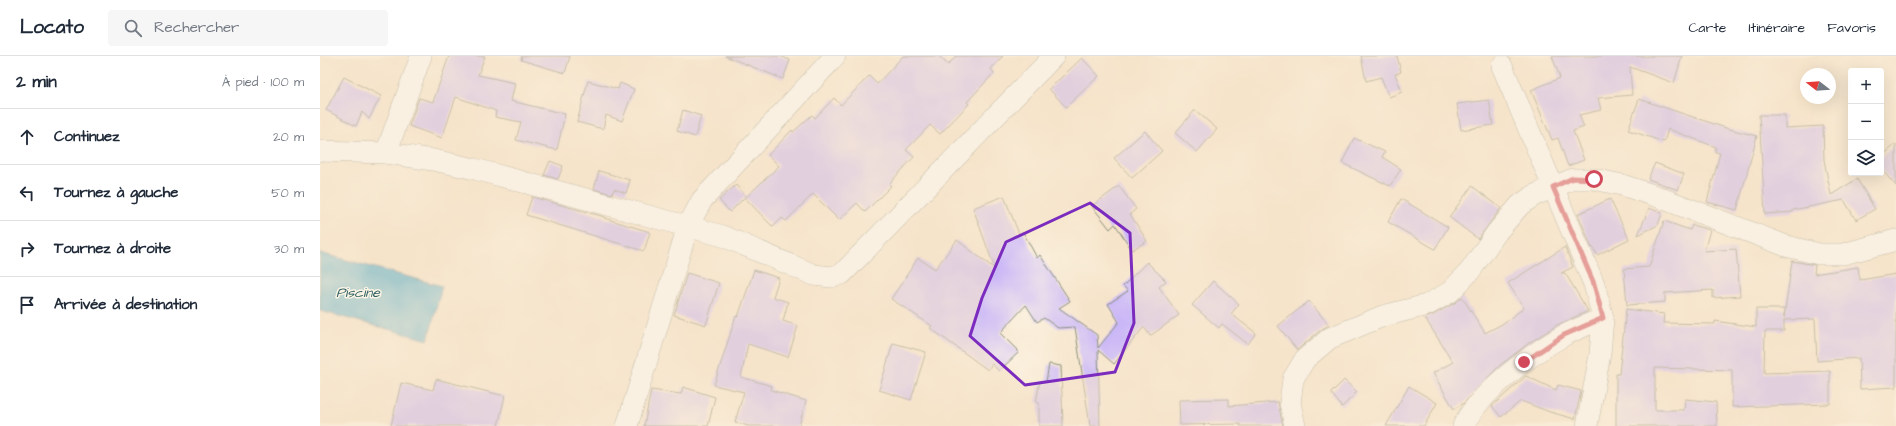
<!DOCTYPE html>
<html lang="fr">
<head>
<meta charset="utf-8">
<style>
	:root { --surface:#fff; --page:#f6f6f7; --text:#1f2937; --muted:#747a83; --line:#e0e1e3 }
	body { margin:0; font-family:"Architects Daughter",sans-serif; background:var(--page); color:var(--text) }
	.controls { position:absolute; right:12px; top:12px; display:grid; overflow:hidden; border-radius:4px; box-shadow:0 4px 16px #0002 }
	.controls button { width:36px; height:36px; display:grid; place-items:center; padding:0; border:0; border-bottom:1px solid var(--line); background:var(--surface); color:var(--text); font:20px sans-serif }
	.compass { position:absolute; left:1480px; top:12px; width:36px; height:36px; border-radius:50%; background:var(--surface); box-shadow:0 4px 16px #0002; rotate:287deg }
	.stop { position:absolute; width:12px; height:12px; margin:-9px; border:3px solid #d1495b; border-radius:50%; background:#fff }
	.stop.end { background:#d1495b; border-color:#fff; box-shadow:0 1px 4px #0008 }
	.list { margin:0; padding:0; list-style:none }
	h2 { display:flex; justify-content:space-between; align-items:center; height:52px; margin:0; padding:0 16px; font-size:17px }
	h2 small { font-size:13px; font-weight:400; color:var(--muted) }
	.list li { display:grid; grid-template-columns:26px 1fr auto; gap:12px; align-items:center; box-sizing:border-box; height:56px; padding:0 16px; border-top:1px solid var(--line) }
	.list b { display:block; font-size:15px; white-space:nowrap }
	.list em { font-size:13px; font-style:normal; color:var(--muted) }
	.icon { flex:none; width:22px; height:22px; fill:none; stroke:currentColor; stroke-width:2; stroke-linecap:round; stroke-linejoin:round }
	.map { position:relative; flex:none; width:1576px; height:370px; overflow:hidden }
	header { display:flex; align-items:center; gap:24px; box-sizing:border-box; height:56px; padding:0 20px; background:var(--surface); border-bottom:1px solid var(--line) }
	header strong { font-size:19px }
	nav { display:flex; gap:22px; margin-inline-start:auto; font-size:14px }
	.search { width:280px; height:36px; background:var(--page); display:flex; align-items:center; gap:10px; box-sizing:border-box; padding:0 14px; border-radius:4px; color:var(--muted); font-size:15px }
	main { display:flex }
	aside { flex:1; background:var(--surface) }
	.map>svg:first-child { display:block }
	.water { fill:#4eaccd; stroke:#367480 }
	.building { fill:#cab7f7 }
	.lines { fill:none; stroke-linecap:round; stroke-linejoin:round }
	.street-casing { stroke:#8a907f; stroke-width:22 }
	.street { stroke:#fff; stroke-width:21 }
	.route { stroke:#d1495b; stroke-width:5 }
	.marked { fill:none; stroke:#7b2cbf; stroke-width:3; stroke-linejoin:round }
	.labels { text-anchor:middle; stroke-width:3; stroke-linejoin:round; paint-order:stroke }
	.water-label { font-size:14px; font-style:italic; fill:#2d5e62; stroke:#fcf5e5 }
</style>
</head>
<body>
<header>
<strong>Locato</strong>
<div class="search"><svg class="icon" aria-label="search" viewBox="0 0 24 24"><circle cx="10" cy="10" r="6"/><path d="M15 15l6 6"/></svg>Rechercher</div>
<nav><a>Carte</a><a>Itinéraire</a><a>Favoris</a></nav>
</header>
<main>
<aside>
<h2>2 min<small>À pied · 100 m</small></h2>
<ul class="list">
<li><svg class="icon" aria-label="ahead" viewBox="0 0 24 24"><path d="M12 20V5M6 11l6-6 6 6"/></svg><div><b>Continuez</b></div><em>20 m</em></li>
<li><svg class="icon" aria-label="left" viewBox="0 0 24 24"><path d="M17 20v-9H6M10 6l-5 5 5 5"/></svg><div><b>Tournez à gauche</b></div><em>50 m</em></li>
<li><svg class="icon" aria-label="right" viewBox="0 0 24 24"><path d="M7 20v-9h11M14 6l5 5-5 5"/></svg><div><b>Tournez à droite</b></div><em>30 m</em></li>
<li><svg class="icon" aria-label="arrive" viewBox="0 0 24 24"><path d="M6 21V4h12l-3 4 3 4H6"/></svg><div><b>Arrivée à destination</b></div></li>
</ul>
</aside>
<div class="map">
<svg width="1576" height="370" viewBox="0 0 1576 370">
	<rect width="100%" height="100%" fill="#fcf5e5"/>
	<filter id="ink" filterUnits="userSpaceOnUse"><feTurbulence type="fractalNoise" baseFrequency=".025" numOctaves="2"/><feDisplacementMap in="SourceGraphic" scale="8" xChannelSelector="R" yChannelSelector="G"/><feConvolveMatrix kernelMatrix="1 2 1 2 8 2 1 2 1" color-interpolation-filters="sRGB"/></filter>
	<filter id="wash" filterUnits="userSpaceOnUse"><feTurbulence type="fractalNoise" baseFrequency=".012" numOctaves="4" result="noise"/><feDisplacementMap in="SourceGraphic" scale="16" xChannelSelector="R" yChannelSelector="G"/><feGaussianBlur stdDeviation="0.9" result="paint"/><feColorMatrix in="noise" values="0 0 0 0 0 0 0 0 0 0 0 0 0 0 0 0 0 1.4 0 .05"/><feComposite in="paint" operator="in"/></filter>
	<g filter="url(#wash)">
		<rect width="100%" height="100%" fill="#f6e4ca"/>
		<polygon class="water" points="0,197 122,230 108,284 0,255"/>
		<g id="blocks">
			<g class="building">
				<polygon points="129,0 165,0 158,19 195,27 191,45 245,58 237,94 196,84 201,66 175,61 176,55 136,41 122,82 89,70 99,42 113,46"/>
				<polygon points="202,0 250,0 245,17 201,4"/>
				<polygon points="405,0 460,0 470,4 463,23"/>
				<polygon points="583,0 619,0 628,9 636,0 683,0 671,13 674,17 647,46 649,48 620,78 610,69 586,94 594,101 569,128 571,130 545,156 537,147 519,164 493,138 466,165 462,162 453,171 425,142 459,110 448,99 472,74 473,76 492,59 495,62 514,42 521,49 549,20 557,28"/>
				<polygon points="1041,0 1077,0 1081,16 1075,18 1082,36 1069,41 1061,21 1046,25"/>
				<polygon points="1232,0 1362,0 1354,27 1310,11 1312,39 1278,42 1281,54 1259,59 1264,71 1253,75 1264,104 1248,110 1238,82 1232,84 1211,34 1240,22"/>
				<polygon points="762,2 779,20 746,51 729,33"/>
				<polygon points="24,21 61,40 49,63 42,56 36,70 6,54"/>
				<polygon points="268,25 298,33 300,27 314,33 302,65 286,59 283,73 257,66"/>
				<polygon points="1319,43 1409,73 1437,80 1417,154 1387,146 1400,97 1395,96 1396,91 1348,73 1344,86 1308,74"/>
				<polygon points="1169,44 1173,69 1141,74 1137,48"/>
				<polygon points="363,54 381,60 375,81 357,75"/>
				<polygon points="875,54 897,73 877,96 855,77"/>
				<polygon points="1439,59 1465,59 1465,72 1503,70 1504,104 1511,139 1537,123 1555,153 1536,164 1524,144 1473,154 1473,156 1445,158"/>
				<polygon points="825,75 842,95 812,122 794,102"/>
				<polygon points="1034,82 1065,96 1062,101 1081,113 1070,130 1022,107"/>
				<polygon points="1576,88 1576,130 1561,113 1561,101"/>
				<polygon points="230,105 243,110 238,123 224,119"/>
				<polygon points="1335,107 1364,118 1358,134 1328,123"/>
				<polygon points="279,115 310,124 306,137 294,133 292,138 274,133"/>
				<polygon points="416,129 426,140 410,156 399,144"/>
				<polygon points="799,130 816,153 810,158 827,185 812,194 795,168 790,173 772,150"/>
				<polygon points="1152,130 1181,152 1158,183 1129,161"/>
				<polygon points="684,140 699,178 703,176 717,202 720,199 750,245 739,252 777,279 778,292 799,266 788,248 808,235 803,230 827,206 846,225 839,231 859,259 830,280 824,271 794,308 778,294 780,370 770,370 755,271 738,272 724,262 717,266 706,249 680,277 699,296 679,315 672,308 668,314 610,272 612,270 571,243 598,202 615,213 637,184 675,213 653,152"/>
				<polygon points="212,141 285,161 284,162 330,176 324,195 206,159"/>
				<polygon points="1081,143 1128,171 1115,193 1068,166"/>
				<polygon points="1290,143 1309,183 1277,199 1273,191 1272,192 1258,158"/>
				<polygon points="1329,152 1342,157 1338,169 1318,179"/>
				<polygon points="1344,165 1370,174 1372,169 1390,174 1384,195 1416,193 1420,240 1393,242 1393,234 1345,237 1345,246 1307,249 1304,213 1329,211"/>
				<polygon points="1245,191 1253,211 1241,217 1245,217 1268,255 1237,269 1209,287 1179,310 1144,347 1134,353 1113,317 1133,306 1105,262 1113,259 1136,246 1142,241 1165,277 1182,268 1204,252 1188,227"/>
				<polygon points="1472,205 1495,209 1494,218 1538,211 1540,224 1576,218 1576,331 1540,333 1539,302 1497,305 1495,263 1464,264 1464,275 1445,275 1444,317 1510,315 1510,348 1412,351 1412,314 1335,312 1335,354 1364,354 1365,343 1396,346 1397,370 1296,370 1296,318 1299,318 1306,253 1344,258 1343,267 1395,268 1395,265 1436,271 1436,253 1464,253 1464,262"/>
				<polygon points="434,214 459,222 453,241 468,246 463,265 478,270 468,301 428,288 421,321 452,330 451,334 486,345 479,370 428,370 415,366 424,336 394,329 416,260 418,261"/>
				<polygon points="367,217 399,227 386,269 354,259"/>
				<polygon points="893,225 919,248 911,258 936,277 928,288 902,268 899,272 872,249"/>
				<polygon points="989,245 1009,269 1002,273 977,294 958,270"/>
				<polygon points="573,287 606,296 591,344 559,334"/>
				<polygon points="729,308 741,310 743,370 719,370 719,347 716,346 720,325 726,326"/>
				<polygon points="1206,320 1236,334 1238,329 1261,335 1255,363 1230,356 1201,345 1181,361 1172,350"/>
				<polygon points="116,323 185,340 178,370 71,370 81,327 113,334"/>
				<polygon points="1024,324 1037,336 1022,351 1011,337"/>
				<polygon points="1089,330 1117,347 1104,370 1066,370"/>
				<polygon points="363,331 395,341 388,370 324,370 331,334 361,338"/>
				<polygon points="909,343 909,350 958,346 963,370 920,370 920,368 860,369 859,344"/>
			</g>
		</g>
	</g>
	<g filter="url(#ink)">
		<use href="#blocks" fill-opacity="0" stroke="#8a907f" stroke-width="1"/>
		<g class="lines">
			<g class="street-casing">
				<g id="street">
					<polyline points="0,95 66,97 113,104 155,113 403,180 494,219 511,221 522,218 734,0"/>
					<polyline points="66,97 101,0"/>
					<polyline points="307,370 368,170 382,144 515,0"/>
					<polyline points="975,370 970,347 973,323 985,303 1010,282 1063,260 1107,249 1130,236 1150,215 1177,176 1200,149 1215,139 1253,123 1274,123 1302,129 1336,140 1466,190 1499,198 1523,198 1576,184"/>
					<path d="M 1143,370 C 1159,337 1211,298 1243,280 C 1256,273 1270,268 1283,262 L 1274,228 L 1182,10"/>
					<polyline points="1267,370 1280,298 1283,262"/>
				</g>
			</g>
			<use href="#street" class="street"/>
		</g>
	</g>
	<g class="lines" filter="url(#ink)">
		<polyline class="route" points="1204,306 1244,279 1283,262 1274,228 1233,131 1253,122 1274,123"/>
	</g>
	<path d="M0 0H1576V370H0ZM 770,147 L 810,177 L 814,267 L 795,316 L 705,329 L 650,280 L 662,242 L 686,186 Z" fill="#f6e4ca" fill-opacity=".55" fill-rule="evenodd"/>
	<path class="marked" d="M 770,147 L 810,177 L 814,267 L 795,316 L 705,329 L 650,280 L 662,242 L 686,186 Z"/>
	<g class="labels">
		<g class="water-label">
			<text x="38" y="241">Piscine</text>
		</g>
	</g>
</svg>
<div class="controls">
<button>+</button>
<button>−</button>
<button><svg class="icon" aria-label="layers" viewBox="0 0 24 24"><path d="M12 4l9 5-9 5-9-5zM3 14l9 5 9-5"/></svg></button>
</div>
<svg class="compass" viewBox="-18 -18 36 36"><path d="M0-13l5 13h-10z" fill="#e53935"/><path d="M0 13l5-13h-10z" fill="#747a83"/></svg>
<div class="stop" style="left:1274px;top:123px"></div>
<div class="stop end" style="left:1204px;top:306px"></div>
</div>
</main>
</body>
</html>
